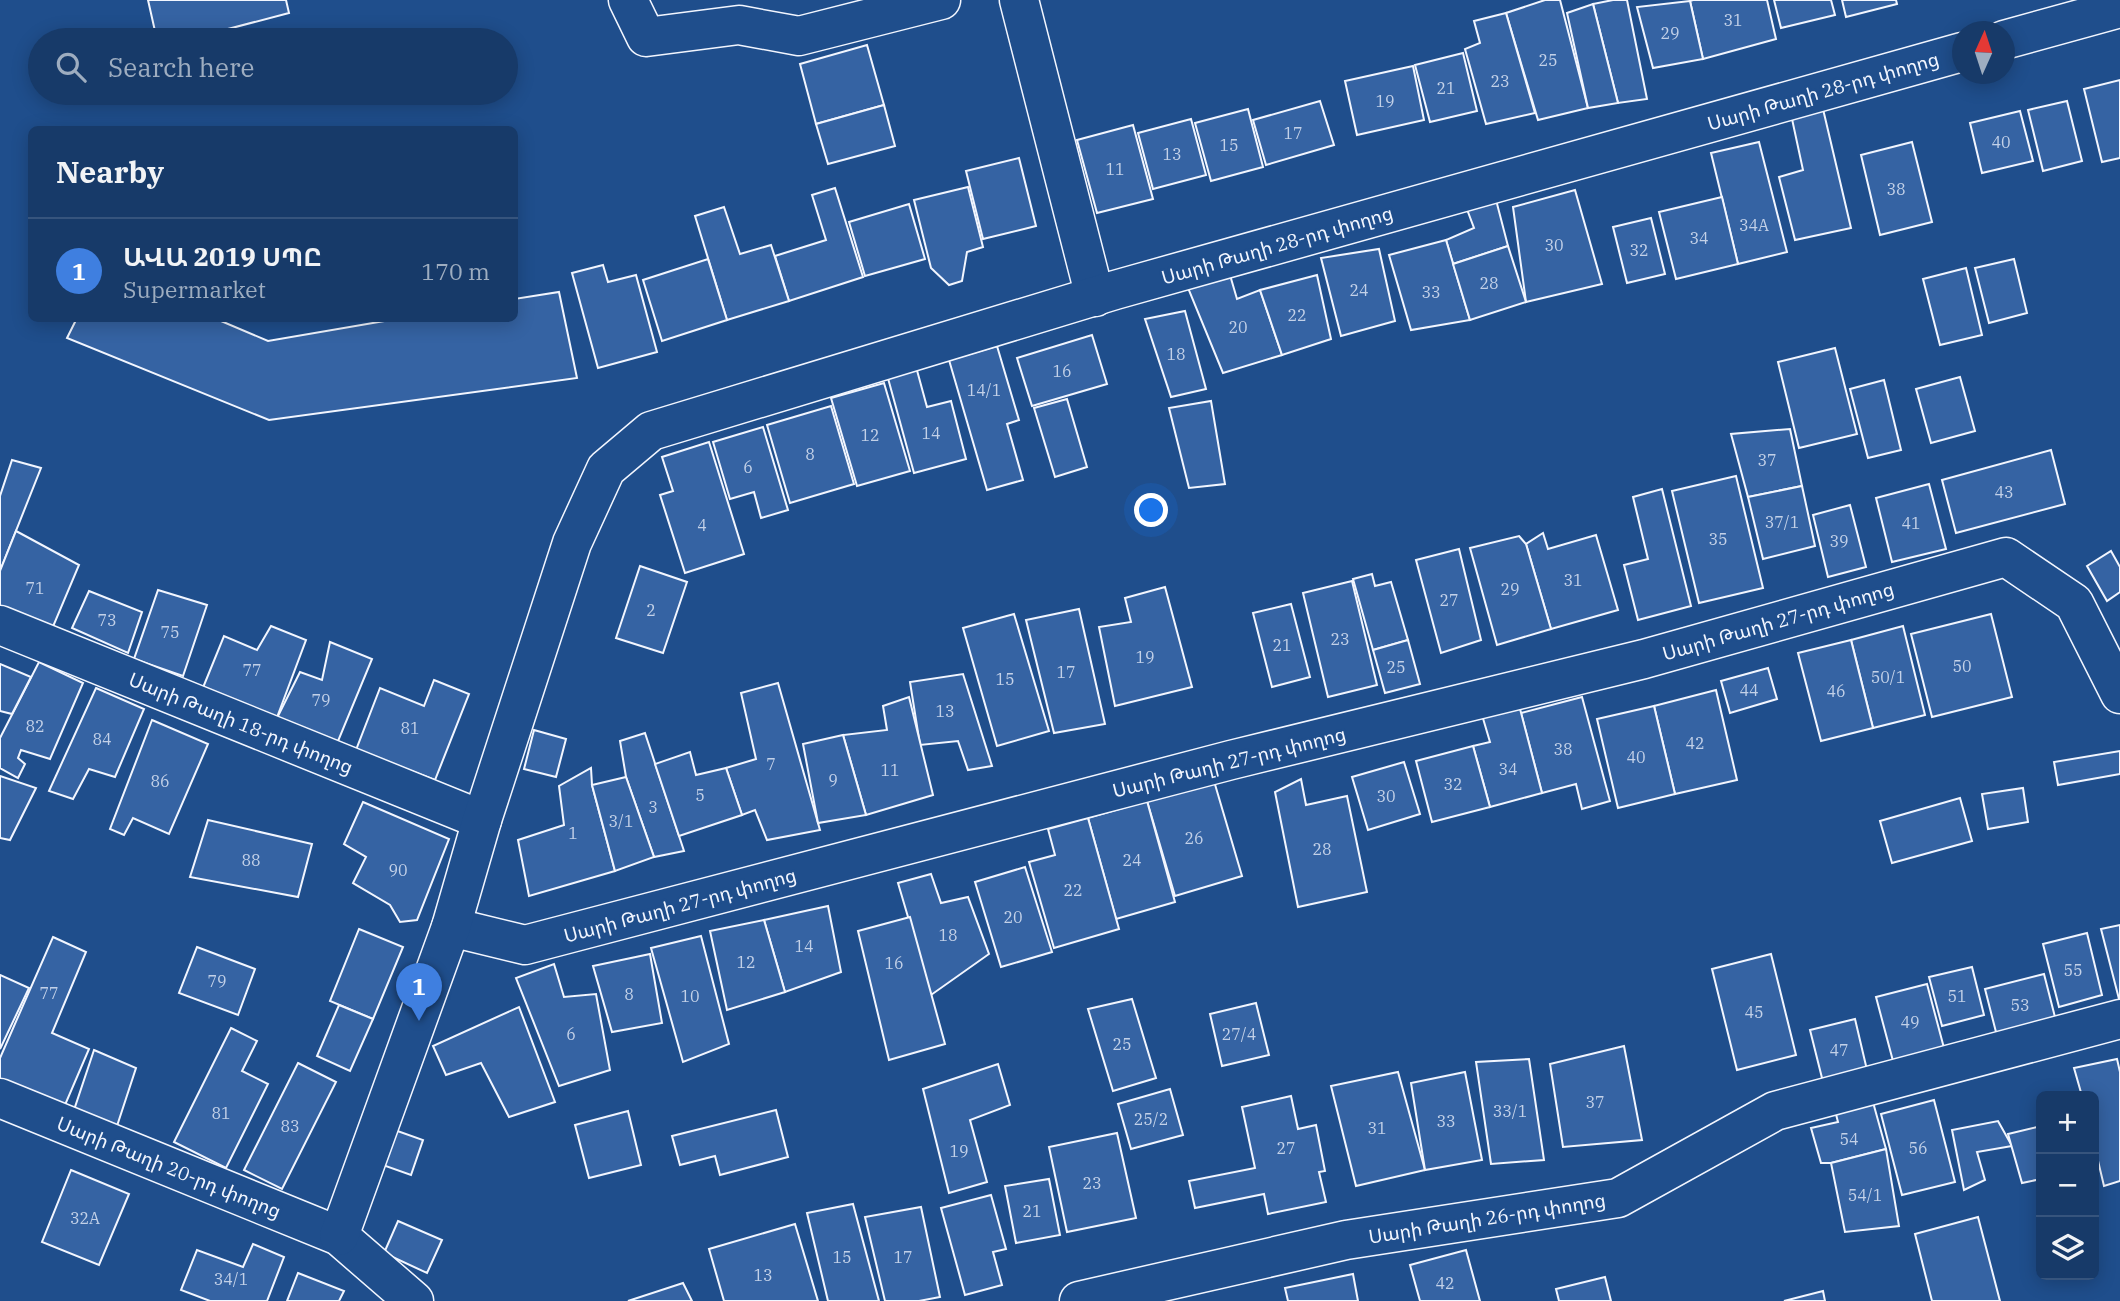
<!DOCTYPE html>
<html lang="en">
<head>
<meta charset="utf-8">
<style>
	:root { --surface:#173a69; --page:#20416f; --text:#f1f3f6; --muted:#9eadc0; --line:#36547d; --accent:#bca0f2 }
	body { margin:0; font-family:"IBM Plex Serif","Noto Sans Armenian",serif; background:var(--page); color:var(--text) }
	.controls { position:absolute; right:21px; bottom:21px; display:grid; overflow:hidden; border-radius:10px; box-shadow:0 4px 18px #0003 }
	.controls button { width:63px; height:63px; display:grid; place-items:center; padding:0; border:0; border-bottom:2px solid var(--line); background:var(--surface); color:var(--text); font:35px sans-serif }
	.compass { position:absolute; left:1952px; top:21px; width:63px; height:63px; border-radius:50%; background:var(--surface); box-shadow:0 4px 18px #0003; rotate:3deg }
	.you { position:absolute; left:1152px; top:511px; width:24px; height:24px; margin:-18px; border:5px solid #fff; border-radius:50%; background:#1a73e8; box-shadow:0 0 0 10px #1a73e833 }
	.badge { display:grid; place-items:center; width:46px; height:46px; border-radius:50%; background:var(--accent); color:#fff; font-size:23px; font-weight:700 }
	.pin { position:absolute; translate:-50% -58px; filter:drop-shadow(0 2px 4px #0008) }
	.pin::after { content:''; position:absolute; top:37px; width:24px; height:21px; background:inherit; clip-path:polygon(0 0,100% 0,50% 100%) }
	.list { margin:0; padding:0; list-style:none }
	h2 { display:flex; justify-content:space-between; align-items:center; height:91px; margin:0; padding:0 28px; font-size:30px }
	h2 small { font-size:23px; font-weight:400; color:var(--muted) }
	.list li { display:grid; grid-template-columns:46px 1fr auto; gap:21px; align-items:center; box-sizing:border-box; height:105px; padding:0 28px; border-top:2px solid var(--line) }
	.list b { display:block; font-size:26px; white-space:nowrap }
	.list p { margin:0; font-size:23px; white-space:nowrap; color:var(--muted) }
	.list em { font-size:23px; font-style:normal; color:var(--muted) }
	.icon { flex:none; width:38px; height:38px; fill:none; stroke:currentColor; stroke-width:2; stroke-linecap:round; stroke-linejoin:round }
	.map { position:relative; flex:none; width:2120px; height:1301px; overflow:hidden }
	.search { position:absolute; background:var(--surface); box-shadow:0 4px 18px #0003; left:28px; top:28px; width:490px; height:77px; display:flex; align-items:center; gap:18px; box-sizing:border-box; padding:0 24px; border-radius:38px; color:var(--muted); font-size:26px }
	.panel { position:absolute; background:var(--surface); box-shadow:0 4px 18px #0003; left:28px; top:126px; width:490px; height:196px; border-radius:10px }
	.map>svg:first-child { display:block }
	.building { fill:#3563a3; stroke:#f2f6ff; stroke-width:2 }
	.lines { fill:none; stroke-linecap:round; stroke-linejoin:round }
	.minor-casing { stroke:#f2f6ff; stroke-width:41 }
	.minor { stroke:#1f4e8c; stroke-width:38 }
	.labels { text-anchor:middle; stroke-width:5; stroke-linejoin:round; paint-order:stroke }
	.number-label { font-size:16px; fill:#c3d1e8 }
	.street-label { font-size:19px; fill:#f2f6ff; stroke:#1f4e8c }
</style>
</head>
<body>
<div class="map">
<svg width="2120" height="1301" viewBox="0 0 2120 1301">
	<rect width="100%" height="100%" fill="#1f4e8c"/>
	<g class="building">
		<polygon points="148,0 286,0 289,13 186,40 157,40"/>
		<polygon points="1545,0 1560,0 1588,108 1538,120 1506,13"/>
		<polygon points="1613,0 1627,0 1647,99 1618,103 1593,4"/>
		<polygon points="1693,0 1767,0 1776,39 1703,59 1690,1"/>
		<polygon points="1774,0 1831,0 1835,15 1781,28"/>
		<polygon points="1842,0 1896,0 1897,4 1846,17"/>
		<polygon points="1690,1 1703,59 1653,68 1637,7"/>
		<polygon points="1593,4 1618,103 1588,108 1567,13"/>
		<polygon points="1506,13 1535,113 1486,124 1465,49 1480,43 1474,21"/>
		<polygon points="867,45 884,105 816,124 800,64"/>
		<polygon points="1463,53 1477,111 1430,122 1415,65"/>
		<polygon points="1413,66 1424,120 1357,135 1345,81"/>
		<polygon points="2120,80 2120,158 2102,162 2084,89"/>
		<polygon points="1320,101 1334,145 1266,165 1253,120"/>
		<polygon points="2067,101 2082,161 2043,171 2028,110"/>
		<polygon points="884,105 895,146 828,164 816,124"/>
		<polygon points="1248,109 1263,167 1211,181 1195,123"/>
		<polygon points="1823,109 1851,228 1795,240 1779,177 1803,170 1792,119"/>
		<polygon points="2020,111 2033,161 1982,173 1970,123"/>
		<polygon points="1191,119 1206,175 1153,189 1138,133"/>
		<polygon points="1133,125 1153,199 1097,213 1077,140"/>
		<polygon points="1759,142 1787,252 1738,264 1711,153"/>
		<polygon points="1912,142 1932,222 1880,235 1861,155"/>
		<polygon points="1019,158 1036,226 983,239 966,171"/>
		<polygon points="968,187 983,247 967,252 962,281 949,285 931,268 914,200"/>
		<polygon points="835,188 863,277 789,301 775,256 826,240 812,195"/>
		<polygon points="1575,190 1602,284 1526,302 1513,207"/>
		<polygon points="1495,196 1508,246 1453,264 1446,240 1474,228 1465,204"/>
		<polygon points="1722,197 1738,264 1676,279 1659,212"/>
		<polygon points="909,204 925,259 865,276 849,222"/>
		<polygon points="724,207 740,254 771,245 789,301 727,320 695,216"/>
		<polygon points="1651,218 1665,274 1627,283 1613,227"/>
		<polygon points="1446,240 1470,320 1411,330 1389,255"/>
		<polygon points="1508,246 1526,302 1470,320 1453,264"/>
		<polygon points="1379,249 1395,321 1341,336 1321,258"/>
		<polygon points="708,259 727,320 662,341 643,280"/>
		<polygon points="2014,259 2027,313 1989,323 1975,268"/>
		<polygon points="603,265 608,282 636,275 657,352 598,368 572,273"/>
		<polygon points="1966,268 1982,335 1940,345 1923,279"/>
		<polygon points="1230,275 1237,299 1260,290 1282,355 1223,373 1188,288"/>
		<polygon points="1317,275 1331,339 1282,355 1260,290"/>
		<polygon points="559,292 577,378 269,420 67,338 77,318 214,318 268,341 402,318 514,318 514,299"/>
		<polygon points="1185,311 1206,389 1171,397 1145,319"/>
		<polygon points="1092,335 1107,384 1032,406 1017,358"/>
		<polygon points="997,346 1019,420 1007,424 1023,480 987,490 949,360"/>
		<polygon points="1835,348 1857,434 1799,448 1778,362"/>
		<polygon points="915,363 927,407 951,401 966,459 914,473 886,371"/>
		<polygon points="1960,377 1975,431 1931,443 1916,389"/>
		<polygon points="1884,380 1901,450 1868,458 1850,389"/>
		<polygon points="884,383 910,471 857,486 831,398"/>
		<polygon points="1067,399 1087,467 1055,477 1034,408"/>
		<polygon points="1211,401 1225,484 1189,488 1169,408"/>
		<polygon points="831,406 854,484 790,503 767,425"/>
		<polygon points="763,427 788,510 761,518 754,492 730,499 713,442"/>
		<polygon points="1790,429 1802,486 1748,497 1731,434"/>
		<polygon points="709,442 744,554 685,573 660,495 673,491 662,457"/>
		<polygon points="2051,450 2065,504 1956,533 1942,480"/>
		<polygon points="12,460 41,468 0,571 0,496"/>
		<polygon points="1736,476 1763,588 1699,603 1672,491"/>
		<polygon points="1929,484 1946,549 1892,562 1876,498"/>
		<polygon points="1802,486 1815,546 1763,559 1748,497"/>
		<polygon points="1662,489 1691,606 1638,620 1624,565 1648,559 1633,497"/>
		<polygon points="1850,505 1866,567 1828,577 1813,515"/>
		<polygon points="16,531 79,565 52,629 0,606 0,571"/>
		<polygon points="1543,533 1548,549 1596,535 1618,610 1551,629 1526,544"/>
		<polygon points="1519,536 1526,544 1551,629 1497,645 1470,548"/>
		<polygon points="1459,549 1481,640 1441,653 1416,560"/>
		<polygon points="2111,551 2120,567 2120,592 2107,601 2087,566"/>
		<polygon points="640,566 687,582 663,653 616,638"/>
		<polygon points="1372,574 1375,586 1391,582 1408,640 1373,650 1353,579"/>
		<polygon points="1352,581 1377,685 1328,697 1303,593"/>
		<polygon points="1165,587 1192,687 1115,706 1099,627 1131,622 1125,598"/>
		<polygon points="158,590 207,605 183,676 134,659"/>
		<polygon points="89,591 142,612 128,653 72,628"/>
		<polygon points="1291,604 1310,677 1272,687 1253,613"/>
		<polygon points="1079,609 1105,724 1054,733 1026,620"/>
		<polygon points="1014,614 1049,731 997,746 963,628"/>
		<polygon points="1991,614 2012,697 1932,717 1911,634"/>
		<polygon points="271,626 306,640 276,720 202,690 224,636 257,650"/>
		<polygon points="1903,626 1925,715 1873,728 1851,640"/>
		<polygon points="1408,640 1420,684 1385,693 1373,650"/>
		<polygon points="1851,640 1873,728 1821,741 1798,653"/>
		<polygon points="330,642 372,659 336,746 276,720 300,672 322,680"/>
		<polygon points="39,662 83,683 50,759 21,750 18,758 25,764 18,778 0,768 0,738"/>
		<polygon points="0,664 31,677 12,714 0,711"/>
		<polygon points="1768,668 1777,699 1730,713 1721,681"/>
		<polygon points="963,674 992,766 968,770 958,741 920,745 910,682"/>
		<polygon points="434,680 469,694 435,780 356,750 380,688 424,706"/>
		<polygon points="778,683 820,830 767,840 755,810 742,815 726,768 756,759 741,693"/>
		<polygon points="96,688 144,709 115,777 89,769 73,799 49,791"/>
		<polygon points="1716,690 1737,780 1675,794 1654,706"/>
		<polygon points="909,697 933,795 866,815 843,735 887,730 883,706"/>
		<polygon points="1582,697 1610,801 1582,809 1576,784 1542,793 1521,713"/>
		<polygon points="1519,705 1542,793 1490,807 1473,746 1490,742 1482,715"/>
		<polygon points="1654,706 1675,794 1618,808 1597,719"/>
		<polygon points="152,720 208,744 169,834 133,818 124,835 110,829"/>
		<polygon points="534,730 566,739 556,777 524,769"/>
		<polygon points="645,733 684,851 654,857 626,777 620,741"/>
		<polygon points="843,735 866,815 818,823 803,744"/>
		<polygon points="1473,746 1490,807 1432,822 1416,761"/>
		<polygon points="2120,751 2120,774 2058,785 2054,762"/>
		<polygon points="690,752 696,775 726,768 742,815 679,836 655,764"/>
		<polygon points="1404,762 1420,814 1368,830 1352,777"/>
		<polygon points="591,768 592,785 615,871 529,896 518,840 564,825 559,786"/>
		<polygon points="0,776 36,788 10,840 0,838"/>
		<polygon points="626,777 654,857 615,871 592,785"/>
		<polygon points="1301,779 1306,805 1347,796 1367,892 1298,907 1275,792"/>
		<polygon points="1214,781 1242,876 1175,896 1147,801"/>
		<polygon points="2023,788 2028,822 1988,829 1982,794"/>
		<polygon points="1960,798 1972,841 1892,863 1880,821"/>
		<polygon points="1147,801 1175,902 1116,919 1088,818"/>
		<polygon points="363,802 449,839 417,920 400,922 390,905 353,883 366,857 344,844"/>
		<polygon points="1088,818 1119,929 1054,948 1029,862 1055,855 1048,829"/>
		<polygon points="208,820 312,844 298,897 190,877"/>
		<polygon points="1025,867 1052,952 1001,967 975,882"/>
		<polygon points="931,874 941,903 968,897 989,954 931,995 898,883"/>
		<polygon points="828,906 841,972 785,992 764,920"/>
		<polygon points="910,917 945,1044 889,1060 858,931"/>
		<polygon points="764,920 785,992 727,1010 710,931"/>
		<polygon points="2120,925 2120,999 2119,999 2101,929"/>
		<polygon points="359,929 403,947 373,1019 330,1001"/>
		<polygon points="2087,933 2102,995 2059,1007 2043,944"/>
		<polygon points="701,936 729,1044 683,1062 651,948"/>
		<polygon points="53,937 86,952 52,1033 89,1049 65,1105 0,1079 0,1058"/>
		<polygon points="197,947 255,969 238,1015 179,993"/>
		<polygon points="650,954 662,1023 612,1032 593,966"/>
		<polygon points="1771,954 1796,1055 1737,1070 1712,969"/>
		<polygon points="554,964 564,997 596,994 610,1070 559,1086 516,978"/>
		<polygon points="1972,967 1984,1015 1942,1026 1929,977"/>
		<polygon points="2044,974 2056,1021 1997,1036 1985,989"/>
		<polygon points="0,975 29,988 0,1049"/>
		<polygon points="1927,984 1944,1048 1893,1061 1876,997"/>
		<polygon points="1132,999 1156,1078 1113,1091 1088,1009"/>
		<polygon points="1256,1003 1269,1055 1222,1066 1210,1014"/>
		<polygon points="339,1005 373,1019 350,1071 317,1056"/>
		<polygon points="519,1007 555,1102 509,1117 481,1063 446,1075 433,1046"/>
		<polygon points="1855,1019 1867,1070 1823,1082 1810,1030"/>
		<polygon points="231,1028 257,1041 242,1071 268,1084 226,1168 174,1142"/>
		<polygon points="1624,1046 1642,1140 1563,1147 1550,1064"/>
		<polygon points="94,1050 136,1068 116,1129 73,1113"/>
		<polygon points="1529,1059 1544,1160 1491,1164 1476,1062"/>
		<polygon points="2117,1059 2120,1072 2120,1181 2104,1186 2094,1144 2094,1096 2082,1096 2074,1068"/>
		<polygon points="298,1063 336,1082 282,1189 244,1170"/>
		<polygon points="998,1064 1010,1105 970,1120 987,1182 949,1193 923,1089"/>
		<polygon points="1398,1072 1425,1170 1356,1186 1331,1086"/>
		<polygon points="1465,1072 1482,1160 1425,1170 1411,1083"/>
		<polygon points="1170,1089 1183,1135 1131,1149 1118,1104"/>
		<polygon points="1871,1095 1886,1149 1831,1163 1821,1163 1811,1128 1838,1122 1833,1103"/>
		<polygon points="1291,1096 1298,1129 1316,1125 1325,1171 1319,1172 1326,1202 1268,1214 1264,1194 1195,1208 1189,1181 1255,1168 1242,1107"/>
		<polygon points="1934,1100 1955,1182 1902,1195 1881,1114"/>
		<polygon points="776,1110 788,1157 720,1175 715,1156 680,1165 672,1136"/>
		<polygon points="628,1111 641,1165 589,1178 575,1125"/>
		<polygon points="1998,1121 2012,1146 1977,1152 1985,1180 1964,1190 1952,1130"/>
		<polygon points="2041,1126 2041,1179 2022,1183 2008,1134"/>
		<polygon points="389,1128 423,1140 411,1175 377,1163"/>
		<polygon points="1117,1133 1136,1218 1067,1232 1049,1147"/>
		<polygon points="1886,1149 1899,1226 1845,1232 1831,1163"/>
		<polygon points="71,1170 129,1194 99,1265 42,1242"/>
		<polygon points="1049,1179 1060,1235 1016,1243 1005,1186"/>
		<polygon points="991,1195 1006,1249 993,1252 1002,1285 965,1295 941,1208"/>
		<polygon points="853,1204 879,1301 828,1301 807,1213"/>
		<polygon points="921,1207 940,1297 919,1301 885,1301 865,1217"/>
		<polygon points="1978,1217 2000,1301 1932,1301 1915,1234"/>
		<polygon points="398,1221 442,1240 427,1273 384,1253"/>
		<polygon points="795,1224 818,1301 724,1301 709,1249"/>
		<polygon points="253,1244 284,1257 267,1301 210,1301 181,1290 197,1250 243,1267"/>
		<polygon points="1466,1250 1480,1301 1420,1301 1410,1265"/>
		<polygon points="298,1273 344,1291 339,1301 287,1301"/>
		<polygon points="1353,1274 1358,1301 1288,1301 1285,1288"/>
		<polygon points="1605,1277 1611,1301 1559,1301 1556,1289"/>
		<polygon points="683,1283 692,1301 628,1301"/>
		<polygon points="1823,1291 1825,1301 1784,1301"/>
	</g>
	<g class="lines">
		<g class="minor-casing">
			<g id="minor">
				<polyline points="628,0 646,37 739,25 799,36 941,0"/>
				<polyline points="1019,0 1095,297"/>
				<polyline points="2004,40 2120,8"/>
				<polyline points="0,625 482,820"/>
				<polyline points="451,927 525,945 1231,760 1644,659 2006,557 2074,603 2120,694"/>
				<polyline points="0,1098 339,1236 414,1301"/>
				<polyline points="339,1236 451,927 482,820 572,543 606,469 651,431 1115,290 1962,52"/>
				<polyline points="1079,1301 1346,1240 1618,1198 1775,1111 2120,1019"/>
			</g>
		</g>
		<use href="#minor" class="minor"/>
	</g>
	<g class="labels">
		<g class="number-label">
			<text x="1733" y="26">31</text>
			<text x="1670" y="39">29</text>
			<text x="1548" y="66">25</text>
			<text x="1500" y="87">23</text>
			<text x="1446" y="94">21</text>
			<text x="1385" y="107">19</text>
			<text x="1293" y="139">17</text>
			<text x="2001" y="148">40</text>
			<text x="1229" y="151">15</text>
			<text x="1172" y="160">13</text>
			<text x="1115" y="175">11</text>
			<text x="1896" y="195">38</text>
			<text x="1754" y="231">34А</text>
			<text x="1699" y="244">34</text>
			<text x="1554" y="251">30</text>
			<text x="1639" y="256">32</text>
			<text x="1489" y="289">28</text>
			<text x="1359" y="296">24</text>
			<text x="1431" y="298">33</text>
			<text x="1297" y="321">22</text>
			<text x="1238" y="333">20</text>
			<text x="1176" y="360">18</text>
			<text x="1062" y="377">16</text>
			<text x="984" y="396">14/1</text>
			<text x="931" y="439">14</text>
			<text x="870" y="441">12</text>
			<text x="810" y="460">8</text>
			<text x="1767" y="466">37</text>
			<text x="748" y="473">6</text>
			<text x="2004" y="498">43</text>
			<text x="1782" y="528">37/1</text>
			<text x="1911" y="529">41</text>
			<text x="702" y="531">4</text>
			<text x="1718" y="545">35</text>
			<text x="1839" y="547">39</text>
			<text x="1573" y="586">31</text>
			<text x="35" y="594">71</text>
			<text x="1510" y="595">29</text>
			<text x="1449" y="606">27</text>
			<text x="651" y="616">2</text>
			<text x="107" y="626">73</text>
			<text x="170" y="638">75</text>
			<text x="1340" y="645">23</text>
			<text x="1282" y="651">21</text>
			<text x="1145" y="663">19</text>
			<text x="1962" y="672">50</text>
			<text x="1396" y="673">25</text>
			<text x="252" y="676">77</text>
			<text x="1066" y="678">17</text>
			<text x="1888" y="683">50/1</text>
			<text x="1005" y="685">15</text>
			<text x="1749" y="696">44</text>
			<text x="1836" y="697">46</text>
			<text x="321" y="706">79</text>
			<text x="945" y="717">13</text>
			<text x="35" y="732">82</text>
			<text x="410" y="734">81</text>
			<text x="102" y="745">84</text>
			<text x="1695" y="749">42</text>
			<text x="1563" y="755">38</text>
			<text x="1636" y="763">40</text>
			<text x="771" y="770">7</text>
			<text x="1508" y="775">34</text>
			<text x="890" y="776">11</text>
			<text x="833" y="786">9</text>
			<text x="160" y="787">86</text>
			<text x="1453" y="790">32</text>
			<text x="700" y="801">5</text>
			<text x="1386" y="802">30</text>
			<text x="653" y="813">3</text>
			<text x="621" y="827">3/1</text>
			<text x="573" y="839">1</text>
			<text x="1194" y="844">26</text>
			<text x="1322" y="855">28</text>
			<text x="251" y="866">88</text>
			<text x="1132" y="866">24</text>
			<text x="398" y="876">90</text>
			<text x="1073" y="896">22</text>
			<text x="1013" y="923">20</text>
			<text x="948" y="941">18</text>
			<text x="804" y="952">14</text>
			<text x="746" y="968">12</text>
			<text x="894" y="969">16</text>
			<text x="2073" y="976">55</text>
			<text x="217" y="987">79</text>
			<text x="49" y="999">77</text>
			<text x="629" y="1000">8</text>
			<text x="690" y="1002">10</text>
			<text x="1957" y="1002">51</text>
			<text x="2020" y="1011">53</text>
			<text x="1754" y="1018">45</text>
			<text x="1910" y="1028">49</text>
			<text x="571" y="1040">6</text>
			<text x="1239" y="1040">27/4</text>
			<text x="1122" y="1050">25</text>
			<text x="1839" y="1056">47</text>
			<text x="1595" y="1108">37</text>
			<text x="1510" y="1117">33/1</text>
			<text x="221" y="1119">81</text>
			<text x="1151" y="1125">25/2</text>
			<text x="1446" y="1127">33</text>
			<text x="290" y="1132">83</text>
			<text x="1377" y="1134">31</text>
			<text x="1849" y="1145">54</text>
			<text x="1286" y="1154">27</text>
			<text x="1918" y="1154">56</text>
			<text x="959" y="1157">19</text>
			<text x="1092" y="1189">23</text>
			<text x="1865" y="1201">54/1</text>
			<text x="1032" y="1217">21</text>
			<text x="85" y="1224">32А</text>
			<text x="842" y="1263">15</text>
			<text x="903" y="1263">17</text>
			<text x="763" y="1281">13</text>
			<text x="231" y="1285">34/1</text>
			<text x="1445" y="1289">42</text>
		</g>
		<g class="street-label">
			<text transform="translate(1823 91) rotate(-16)" y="7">Սարի Թաղի 28-րդ փողոց</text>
			<text transform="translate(1277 245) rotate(-16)" y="7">Սարի Թաղի 28-րդ փողոց</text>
			<text transform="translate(1778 621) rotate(-16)" y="7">Սարի Թաղի 27-րդ փողոց</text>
			<text transform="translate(241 723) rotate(22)" y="7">Սարի Թաղի 18-րդ փողոց</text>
			<text transform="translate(1229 762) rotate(-14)" y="7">Սարի Թաղի 27-րդ փողոց</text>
			<text transform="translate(680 905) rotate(-15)" y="7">Սարի Թաղի 27-րդ փողոց</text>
			<text transform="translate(169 1167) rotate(22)" y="7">Սարի Թաղի 20-րդ փողոց</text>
			<text transform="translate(1487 1218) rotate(-9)" y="7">Սարի Թաղի 26-րդ փողոց</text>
		</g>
	</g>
</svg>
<div class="controls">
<button>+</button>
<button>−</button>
<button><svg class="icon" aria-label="layers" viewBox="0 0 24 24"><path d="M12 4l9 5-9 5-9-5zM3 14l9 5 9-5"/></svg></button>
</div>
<svg class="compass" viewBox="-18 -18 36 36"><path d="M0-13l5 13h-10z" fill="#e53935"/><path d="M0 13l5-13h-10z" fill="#9eadc0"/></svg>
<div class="you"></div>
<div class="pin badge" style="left:419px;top:1021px;background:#3f7fe0">1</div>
<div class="search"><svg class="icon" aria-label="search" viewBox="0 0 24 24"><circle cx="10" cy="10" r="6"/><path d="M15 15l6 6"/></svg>Search here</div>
<section class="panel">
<h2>Nearby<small></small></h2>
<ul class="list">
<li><span class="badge" style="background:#3f7fe0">1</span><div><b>ԱՎԱ 2019 ՍՊԸ</b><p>Supermarket</p></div><em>170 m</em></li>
</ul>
</section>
</div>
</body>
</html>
